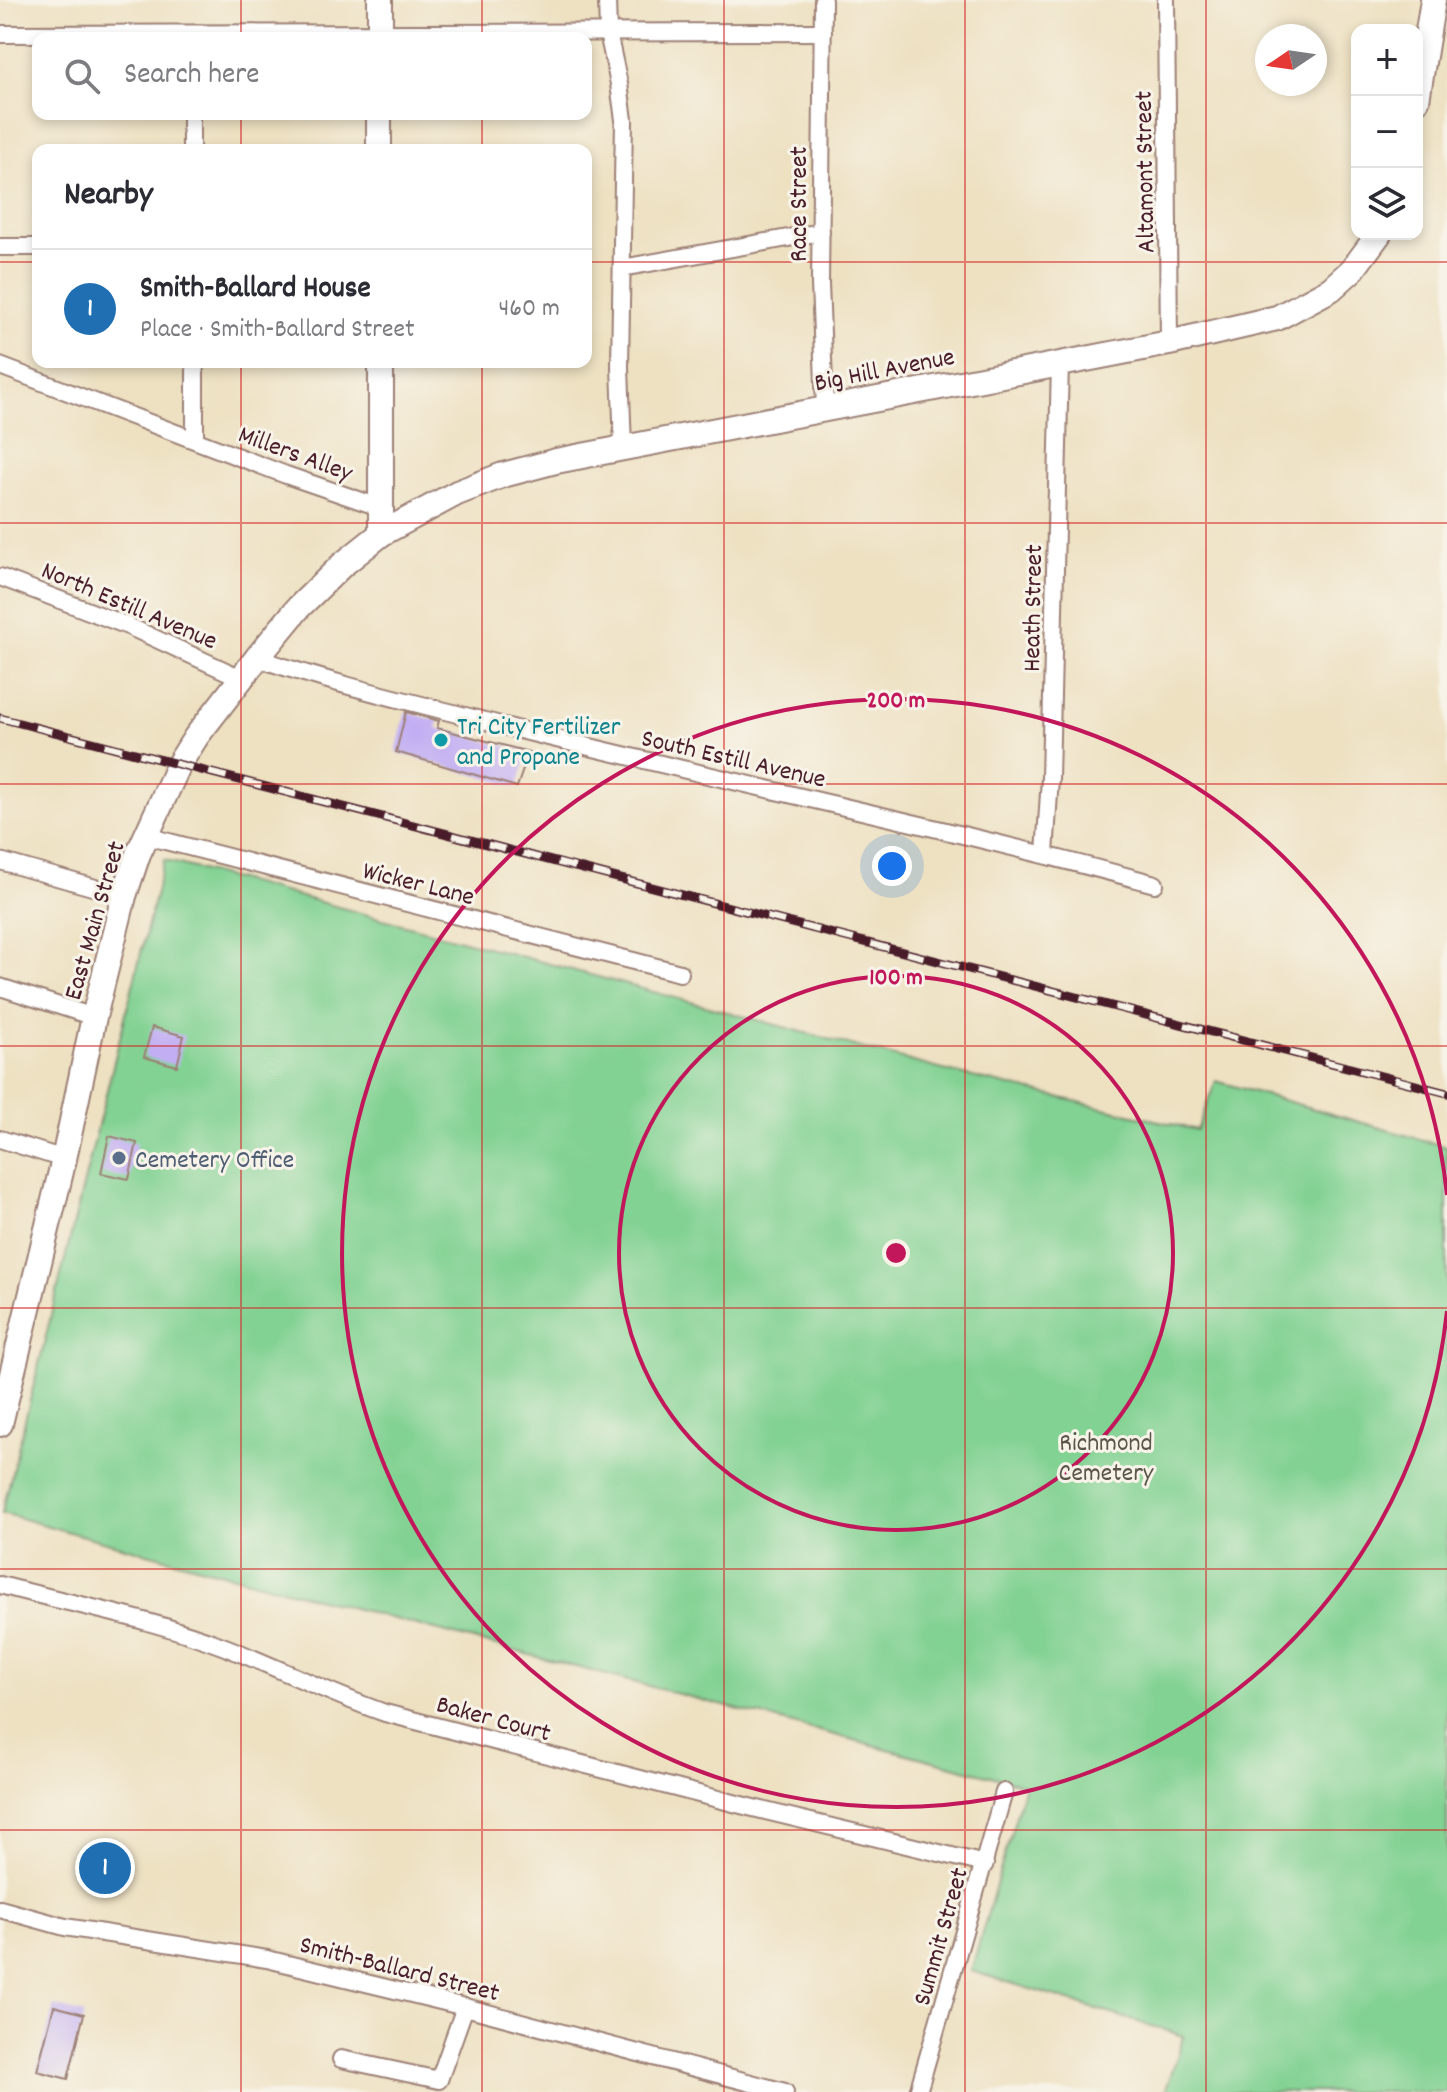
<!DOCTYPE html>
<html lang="en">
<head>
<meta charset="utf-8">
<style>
	:root { --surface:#fff; --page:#f2f2f3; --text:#2b2b33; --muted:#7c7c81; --line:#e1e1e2; --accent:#1f6fb2 }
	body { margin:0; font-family:Dekko,sans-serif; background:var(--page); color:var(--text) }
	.controls { position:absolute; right:24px; top:24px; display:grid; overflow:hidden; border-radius:16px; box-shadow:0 4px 12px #0003 }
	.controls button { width:72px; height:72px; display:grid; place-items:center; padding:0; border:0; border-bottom:2px solid var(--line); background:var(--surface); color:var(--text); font:40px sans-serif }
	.compass { position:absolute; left:1255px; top:24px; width:72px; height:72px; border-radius:50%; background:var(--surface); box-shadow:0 4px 12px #0003; rotate:257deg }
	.you { position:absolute; left:892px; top:866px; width:28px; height:28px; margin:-20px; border:6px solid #fff; border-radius:50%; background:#1a73e8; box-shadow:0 0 0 12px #1a73e833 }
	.badge { display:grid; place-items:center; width:52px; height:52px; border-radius:50%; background:var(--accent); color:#fff; font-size:26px; font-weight:700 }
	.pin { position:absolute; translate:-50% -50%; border:4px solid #fff; box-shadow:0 2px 8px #0006 }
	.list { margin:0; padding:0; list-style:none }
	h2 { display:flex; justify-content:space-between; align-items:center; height:104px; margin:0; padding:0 32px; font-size:34px }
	h2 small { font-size:26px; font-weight:400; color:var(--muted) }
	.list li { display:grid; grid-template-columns:52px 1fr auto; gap:24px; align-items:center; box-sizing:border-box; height:120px; padding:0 32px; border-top:2px solid var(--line) }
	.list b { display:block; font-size:30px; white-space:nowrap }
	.list p { margin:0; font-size:26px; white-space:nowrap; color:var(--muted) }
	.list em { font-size:26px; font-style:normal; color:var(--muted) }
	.icon { flex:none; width:44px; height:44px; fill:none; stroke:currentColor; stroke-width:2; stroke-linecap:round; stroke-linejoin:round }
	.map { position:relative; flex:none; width:1447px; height:2092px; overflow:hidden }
	.search { position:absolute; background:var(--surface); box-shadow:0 4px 12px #0003; left:32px; top:32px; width:560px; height:88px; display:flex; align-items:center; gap:20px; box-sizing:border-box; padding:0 28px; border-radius:16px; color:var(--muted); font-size:30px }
	.panel { position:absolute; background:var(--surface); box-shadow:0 4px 12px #0003; left:32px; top:144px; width:560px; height:224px; border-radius:16px }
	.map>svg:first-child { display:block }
	.green { fill:#82d293; stroke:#66785f; stroke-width:2 }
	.building { fill:#c2aff3 }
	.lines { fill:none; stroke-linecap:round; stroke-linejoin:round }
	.street-casing { stroke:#9c8076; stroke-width:20 }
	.primary-casing { stroke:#9c8076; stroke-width:28 }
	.street { stroke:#fff; stroke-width:16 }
	.primary { stroke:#fff; stroke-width:24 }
	.rail-casing { stroke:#4a1f2b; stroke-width:9 }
	.rail { stroke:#f7f3e8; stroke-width:6; stroke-dasharray:18; stroke-linecap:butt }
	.grid { fill:none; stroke:#d62828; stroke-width:2; stroke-opacity:0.55 }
	.ring { fill:none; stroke:#c2185b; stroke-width:4 }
	.culture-dot { fill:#0f9aa8; stroke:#f7f3e8; stroke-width:3 }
	.service-dot { fill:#5c6f8a; stroke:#f7f3e8; stroke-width:3 }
	.labels { text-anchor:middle; stroke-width:6; stroke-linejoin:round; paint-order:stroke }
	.street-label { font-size:26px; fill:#4a1f2b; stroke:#f7f3e8 }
	.culture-label { font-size:26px; fill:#0d838f; stroke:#f7f3e8; text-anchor:start }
	.service-label { font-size:26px; fill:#4e5e75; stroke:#f7f3e8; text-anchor:start }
	.park-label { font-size:26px; fill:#5b554a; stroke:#f7f3e8 }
	.centre { fill:#c2185b; stroke:#f7f3e8; stroke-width:4 }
	.ring-label { font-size:24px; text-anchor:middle; font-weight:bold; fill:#c2185b; stroke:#f7f3e8; stroke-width:6; stroke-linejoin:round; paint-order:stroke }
</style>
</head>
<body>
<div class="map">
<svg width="1447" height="2092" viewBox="0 0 1447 2092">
	<rect width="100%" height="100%" fill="#f7f3e8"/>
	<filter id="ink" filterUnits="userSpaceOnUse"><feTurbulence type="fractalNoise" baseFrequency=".0125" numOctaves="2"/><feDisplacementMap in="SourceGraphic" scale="16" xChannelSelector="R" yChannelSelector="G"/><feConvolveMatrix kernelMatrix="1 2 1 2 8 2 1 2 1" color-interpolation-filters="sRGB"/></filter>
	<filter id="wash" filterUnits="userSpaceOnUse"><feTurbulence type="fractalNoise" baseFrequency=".006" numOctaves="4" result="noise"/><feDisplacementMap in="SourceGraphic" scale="32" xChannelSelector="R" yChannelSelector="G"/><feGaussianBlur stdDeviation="1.8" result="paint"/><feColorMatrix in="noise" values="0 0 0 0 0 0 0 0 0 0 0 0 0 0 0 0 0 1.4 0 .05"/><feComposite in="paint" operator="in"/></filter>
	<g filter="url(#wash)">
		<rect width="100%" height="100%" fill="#eee1c2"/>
		<polygon class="green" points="164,860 943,1070 1197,1130 1216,1081 1447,1147 1447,2092 1165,2092 1184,2036 971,1971 1025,1785 458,1636 80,1535 2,1513"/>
		<g id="blocks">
			<g class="building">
				<polygon points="406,712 439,721 437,728 529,752 517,787 396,752"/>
				<polygon points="152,1027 184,1036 177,1066 144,1057"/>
				<polygon points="109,1136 137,1143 129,1179 101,1173"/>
				<polygon points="97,1845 123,1852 114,1889 88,1883"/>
				<polygon points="54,2006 84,2014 68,2079 37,2071"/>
			</g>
		</g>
	</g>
	<g filter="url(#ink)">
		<use href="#blocks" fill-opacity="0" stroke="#9c8076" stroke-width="2"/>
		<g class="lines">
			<g class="street-casing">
				<g id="street">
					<polyline points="607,0 608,33 619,84 624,120 620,367 623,447"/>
					<polyline points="823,0 820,284 825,408"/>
					<polyline points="1166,0 1169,343"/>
					<polyline points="0,34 823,32"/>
					<polyline points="191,114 191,150"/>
					<polyline points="0,247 38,247"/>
					<polyline points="622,268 821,232"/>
					<polyline points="195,362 195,439"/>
					<polyline points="0,366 286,475 382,508"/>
					<polyline points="0,577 128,626 241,678"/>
					<path d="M 257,658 C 339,686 424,705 508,727 C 723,781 941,826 1155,884"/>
					<polyline points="146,836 680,973"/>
					<polyline points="1045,854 1050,778 1060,363"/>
					<polyline points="0,861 124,896"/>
					<polyline points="0,987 94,1017"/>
					<polyline points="0,1139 64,1159"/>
					<path d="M 0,1585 C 75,1605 152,1619 225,1647 C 279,1668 330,1694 385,1713 L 749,1807 L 985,1864"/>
					<polyline points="0,1909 65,1927 267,1959 465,2007 785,2092"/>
					<polyline points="341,2059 439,2080 465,2007"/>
					<polyline points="918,2092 1004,1792"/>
				</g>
			</g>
			<g class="primary-casing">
				<g id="primary">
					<polyline points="380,38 380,0"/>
					<polyline points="1417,100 1433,0"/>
					<polyline points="379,150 379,114"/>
					<polyline points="381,362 381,534"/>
					<polyline points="0,1424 64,1159 94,1017 124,896 138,854 179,764 196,737 257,658 299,607 342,565 381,534 457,493 503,475 556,461 1169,343 1277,318 1331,289 1353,269 1379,234"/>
				</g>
			</g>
			<use href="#street" class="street"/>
			<use href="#primary" class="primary"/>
			<g class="rail-casing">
				<polyline id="rail" points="0,718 1447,1093"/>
			</g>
			<use href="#rail" class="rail"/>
		</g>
	</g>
	<path class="grid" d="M 241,0 L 241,38M 482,0 L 482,38M 724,0 L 724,2092M 965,0 L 965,2092M 1206,0 L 1206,2092M 241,114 L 241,150M 482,114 L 482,150M 0,262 L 38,262M 586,262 L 1447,262M 241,362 L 241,2092M 482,362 L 482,2092M 0,523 L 1447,523M 0,784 L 1447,784M 0,1046 L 1447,1046M 0,1308 L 1447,1308M 0,1569 L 1447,1569M 0,1830 L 1447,1830"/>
	<g class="ring">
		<circle cx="896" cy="1253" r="277"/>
		<path d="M1447 1311A554 554 0 1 1 1447 1195"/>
	</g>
	<circle class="culture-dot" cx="441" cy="740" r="8"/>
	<circle class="service-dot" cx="119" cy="1158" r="8"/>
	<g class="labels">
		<g class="street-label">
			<text transform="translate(1143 172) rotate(-91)" y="9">Altamont Street</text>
			<text transform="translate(797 204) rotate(-90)" y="9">Race Street</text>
			<text transform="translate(884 368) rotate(-11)" y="9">Big Hill Avenue</text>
			<text transform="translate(296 452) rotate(20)" y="9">Millers Alley</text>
			<text transform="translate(130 604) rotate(23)" y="9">North Estill Avenue</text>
			<text transform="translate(1031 608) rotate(-89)" y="9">Heath Street</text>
			<text transform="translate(734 757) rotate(13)" y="9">South Estill Avenue</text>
			<text transform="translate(419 882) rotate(14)" y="9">Wicker Lane</text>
			<text transform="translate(93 920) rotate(-74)" y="9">East Main Street</text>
			<text transform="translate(494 1717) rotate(15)" y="9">Baker Court</text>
			<text transform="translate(939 1936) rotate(-74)" y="9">Summit Street</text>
			<text transform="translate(400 1967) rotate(14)" y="9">Smith-Ballard Street</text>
		</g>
		<g class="culture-label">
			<text x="457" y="734">Tri City Fertilizer<tspan x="457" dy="30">and Propane</tspan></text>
		</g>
		<g class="service-label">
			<text x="135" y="1167">Cemetery Office</text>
		</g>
		<g class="park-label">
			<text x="1106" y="1450">Richmond<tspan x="1106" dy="30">Cemetery</tspan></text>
		</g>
	</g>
	<circle cx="896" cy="1253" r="12" class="centre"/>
	<g class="ring-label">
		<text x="896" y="707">200 m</text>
		<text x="896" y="984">100 m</text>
	</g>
</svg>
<div class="controls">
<button>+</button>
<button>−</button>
<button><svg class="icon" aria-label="layers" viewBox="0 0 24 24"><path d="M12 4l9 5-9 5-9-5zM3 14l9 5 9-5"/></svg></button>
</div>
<svg class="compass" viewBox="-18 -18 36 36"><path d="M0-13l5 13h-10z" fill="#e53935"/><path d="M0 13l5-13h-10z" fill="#7c7c81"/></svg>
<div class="you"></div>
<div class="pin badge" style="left:105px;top:1868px">1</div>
<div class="search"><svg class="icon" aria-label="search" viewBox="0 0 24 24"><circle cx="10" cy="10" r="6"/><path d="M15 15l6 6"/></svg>Search here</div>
<section class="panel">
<h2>Nearby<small></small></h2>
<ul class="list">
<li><span class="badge">1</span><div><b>Smith-Ballard House</b><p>Place · Smith-Ballard Street</p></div><em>460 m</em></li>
</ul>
</section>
</div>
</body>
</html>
